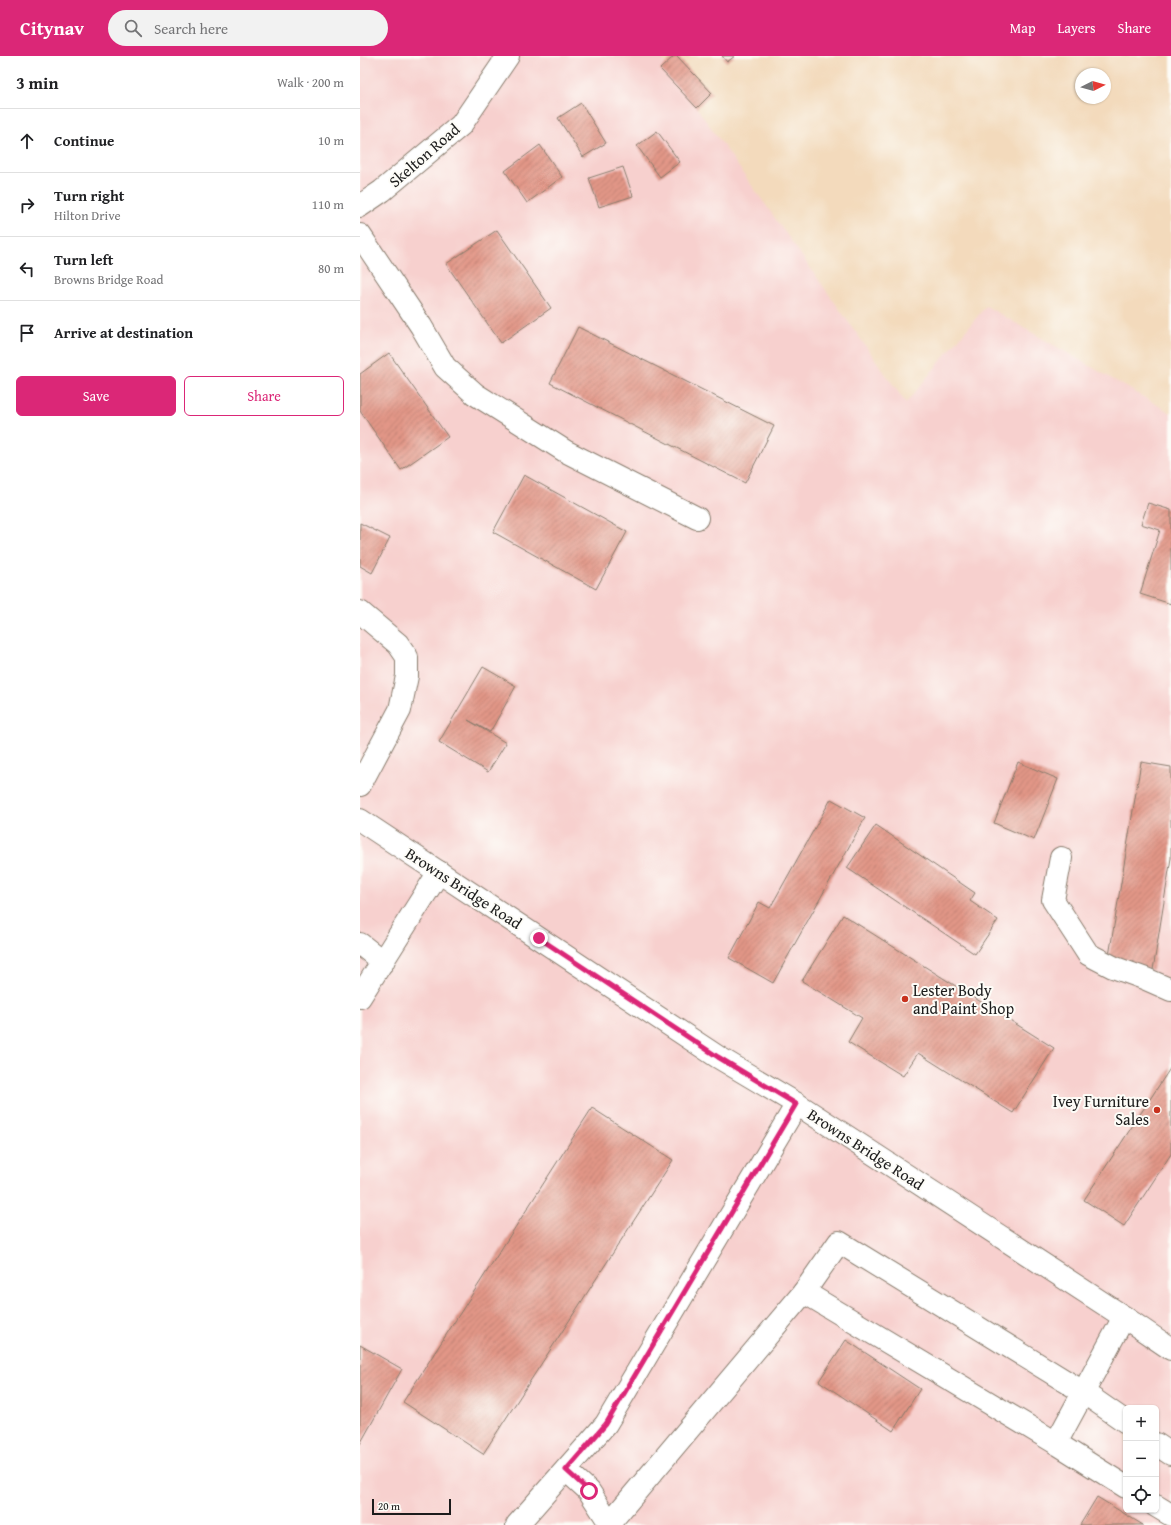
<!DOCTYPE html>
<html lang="en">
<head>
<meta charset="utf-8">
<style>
	:root { --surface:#fff; --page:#f2f2f2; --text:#202124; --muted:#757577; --line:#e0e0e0; --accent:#db2777 }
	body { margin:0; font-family:"Gentium Book Plus",serif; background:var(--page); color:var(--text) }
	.controls { position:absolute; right:12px; bottom:12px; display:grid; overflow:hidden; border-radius:6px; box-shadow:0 1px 3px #0004 }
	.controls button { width:36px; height:36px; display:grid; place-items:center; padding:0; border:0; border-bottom:1px solid var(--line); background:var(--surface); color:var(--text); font:20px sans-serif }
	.compass { position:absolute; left:715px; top:12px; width:36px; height:36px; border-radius:50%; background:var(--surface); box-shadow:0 1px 3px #0004; rotate:84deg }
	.scale { position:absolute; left:12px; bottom:10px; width:79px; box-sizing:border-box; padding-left:4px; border:2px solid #1c1c1c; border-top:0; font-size:11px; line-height:14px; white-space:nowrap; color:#1c1c1c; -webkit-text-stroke:3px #fdfcf7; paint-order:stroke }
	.stop { position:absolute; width:12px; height:12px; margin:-9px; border:3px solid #db2777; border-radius:50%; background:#fff }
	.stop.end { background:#db2777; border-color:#fff; box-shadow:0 1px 4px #0008 }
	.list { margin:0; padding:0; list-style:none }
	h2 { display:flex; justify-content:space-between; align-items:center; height:52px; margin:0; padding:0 16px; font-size:17px }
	h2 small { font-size:13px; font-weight:400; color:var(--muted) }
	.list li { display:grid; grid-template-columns:26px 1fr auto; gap:12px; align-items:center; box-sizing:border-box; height:64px; padding:0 16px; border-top:1px solid var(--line) }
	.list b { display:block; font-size:15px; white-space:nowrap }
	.list p { margin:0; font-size:13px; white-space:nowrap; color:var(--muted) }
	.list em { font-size:13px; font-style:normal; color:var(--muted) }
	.actions { display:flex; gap:8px; padding:12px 16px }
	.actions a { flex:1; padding:9px 0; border:1px solid var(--accent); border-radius:6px; text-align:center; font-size:14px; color:var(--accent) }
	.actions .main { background:var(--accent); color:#fff }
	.icon { flex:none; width:22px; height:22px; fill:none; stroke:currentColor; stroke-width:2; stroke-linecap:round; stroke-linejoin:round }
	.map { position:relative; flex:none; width:811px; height:1469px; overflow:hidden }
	header { display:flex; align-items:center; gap:24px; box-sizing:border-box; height:56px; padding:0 20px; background:var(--accent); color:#fff }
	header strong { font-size:19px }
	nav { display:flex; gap:22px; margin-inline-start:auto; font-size:14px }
	.search { width:280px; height:36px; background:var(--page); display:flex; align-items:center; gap:10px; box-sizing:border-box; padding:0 14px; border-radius:22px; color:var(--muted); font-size:15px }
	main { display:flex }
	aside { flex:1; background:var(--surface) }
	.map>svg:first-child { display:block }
	.built { fill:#f7d0ce; fill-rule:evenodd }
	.building { fill:url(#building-hatch) }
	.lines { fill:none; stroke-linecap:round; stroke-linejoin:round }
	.minor-casing { stroke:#887b6c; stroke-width:24 }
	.major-casing { stroke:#887b6c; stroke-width:24 }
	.minor { stroke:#fff; stroke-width:22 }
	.major { stroke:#fff; stroke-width:22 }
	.route { stroke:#db2777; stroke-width:5 }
	.poi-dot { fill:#c8321e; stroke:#fdfcf7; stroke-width:1.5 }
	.labels { text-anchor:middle; stroke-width:4; stroke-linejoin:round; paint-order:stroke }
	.street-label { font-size:16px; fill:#1c1c1c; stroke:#fdfcf7 }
	.poi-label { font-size:16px; fill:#1c1c1c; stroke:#fdfcf7; text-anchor:start }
</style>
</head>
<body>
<header>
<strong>Citynav</strong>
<div class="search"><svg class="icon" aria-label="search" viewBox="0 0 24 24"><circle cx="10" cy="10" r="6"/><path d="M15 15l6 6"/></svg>Search here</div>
<nav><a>Map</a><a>Layers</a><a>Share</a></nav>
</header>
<main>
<aside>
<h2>3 min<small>Walk · 200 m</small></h2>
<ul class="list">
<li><svg class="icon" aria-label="ahead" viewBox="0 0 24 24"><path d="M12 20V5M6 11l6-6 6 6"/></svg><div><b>Continue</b></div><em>10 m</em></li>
<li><svg class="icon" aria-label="right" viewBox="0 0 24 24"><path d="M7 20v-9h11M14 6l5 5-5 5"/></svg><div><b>Turn right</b><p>Hilton Drive</p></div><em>110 m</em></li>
<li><svg class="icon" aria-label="left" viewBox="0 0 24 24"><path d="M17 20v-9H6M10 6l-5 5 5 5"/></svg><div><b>Turn left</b><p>Browns Bridge Road</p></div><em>80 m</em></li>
<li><svg class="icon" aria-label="arrive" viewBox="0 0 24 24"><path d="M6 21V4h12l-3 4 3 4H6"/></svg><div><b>Arrive at destination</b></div></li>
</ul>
<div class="actions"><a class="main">Save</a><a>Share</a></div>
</aside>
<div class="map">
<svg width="811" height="1469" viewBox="0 0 811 1469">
	<defs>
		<pattern id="building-hatch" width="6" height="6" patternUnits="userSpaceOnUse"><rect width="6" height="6" fill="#e29687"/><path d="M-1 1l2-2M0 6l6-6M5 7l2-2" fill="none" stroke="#b67a6e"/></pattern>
	</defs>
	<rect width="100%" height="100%" fill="#fdfcf7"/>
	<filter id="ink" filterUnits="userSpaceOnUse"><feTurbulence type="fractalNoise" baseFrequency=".025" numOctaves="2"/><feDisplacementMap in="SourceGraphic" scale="8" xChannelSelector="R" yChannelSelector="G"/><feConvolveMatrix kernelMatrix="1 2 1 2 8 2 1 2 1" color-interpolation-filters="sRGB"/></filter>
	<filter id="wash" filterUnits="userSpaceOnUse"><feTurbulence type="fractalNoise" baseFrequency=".012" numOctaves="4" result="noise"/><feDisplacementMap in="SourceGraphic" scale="16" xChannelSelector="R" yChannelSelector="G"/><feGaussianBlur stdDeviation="0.9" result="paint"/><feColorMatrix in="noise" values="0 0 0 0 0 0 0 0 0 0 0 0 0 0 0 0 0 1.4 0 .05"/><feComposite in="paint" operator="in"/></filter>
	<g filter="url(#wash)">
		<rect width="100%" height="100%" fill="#f3dabc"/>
		<path class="built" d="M 0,0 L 300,0 L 546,347 L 626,250 L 811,357 L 811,1469 L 0,1469 ZM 766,1352 L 796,1352 L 796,1454 L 766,1454 Z"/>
		<g id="blocks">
			<g class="building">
				<polygon points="314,0 317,0 352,37 337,52 300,13"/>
				<polygon points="362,0 375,0 367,6"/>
				<polygon points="221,47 246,87 223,101 198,62"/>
				<polygon points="297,75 320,106 300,121 277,90"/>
				<polygon points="180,89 202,121 167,147 145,115"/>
				<polygon points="263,111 273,140 239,151 229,122"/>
				<polygon points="137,174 191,252 141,287 86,208"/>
				<polygon points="218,271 414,370 385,427 190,327"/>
				<polygon points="29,297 88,381 41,414 0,355 0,318"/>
				<polygon points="164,419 267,476 236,533 133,476"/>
				<polygon points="788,447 811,454 811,548 780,538 800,474 781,468"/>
				<polygon points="0,467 30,482 12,517 0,510"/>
				<polygon points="123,611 156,630 130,676 108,664 146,687 128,716 79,686"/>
				<polygon points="658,706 698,723 674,784 634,767"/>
				<polygon points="781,706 811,711 811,802 793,914 748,906"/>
				<polygon points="471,743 505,762 413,927 369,902 399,846 410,852"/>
				<polygon points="516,769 615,837 610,845 638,864 615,898 487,812"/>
				<polygon points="483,859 694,992 653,1057 558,997 543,1020 488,986 502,962 442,925"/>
				<polygon points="811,1011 811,1098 764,1170 724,1144"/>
				<polygon points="232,1052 313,1104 123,1398 43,1346"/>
				<polygon points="486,1284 560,1333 533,1375 459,1325"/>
				<polygon points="0,1289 42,1313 0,1388"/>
				<polygon points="737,1441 783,1469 720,1469"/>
			</g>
		</g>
	</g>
	<g filter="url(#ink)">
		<use href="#blocks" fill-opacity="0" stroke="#887b6c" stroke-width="1"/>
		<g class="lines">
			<g class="minor-casing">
				<g id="minor">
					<polyline points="0,150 22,135 101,69 148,0"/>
					<polyline points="0,179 61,270 85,311 115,338 205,395 337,462"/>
					<polyline points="0,556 38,588 47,601 47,620 40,654 0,729"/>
					<polyline points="701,802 693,844 728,898 753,911 786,923 811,934"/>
					<polyline points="0,888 23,906"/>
					<polyline points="0,941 79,816"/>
					<polyline points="764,1261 696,1387 766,1431"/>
					<polyline points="696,1387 444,1236 479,1186 723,1336 766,1366"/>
					<polyline points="796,1388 811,1398"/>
					<polyline points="206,1414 229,1435 251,1469"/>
					<polyline points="796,1450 811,1459"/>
					<polyline points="157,1469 246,1368 437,1048"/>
					<polyline points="248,1469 444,1236"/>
				</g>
			</g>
			<g class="major-casing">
				<polyline id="major" points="0,764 358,1001 437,1048 764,1261 811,1293"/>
			</g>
			<use href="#minor" class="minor"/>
			<use href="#major" class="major"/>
		</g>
	</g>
	<g class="lines" filter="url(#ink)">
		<polyline class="route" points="179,882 358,1001 436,1048 246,1368 206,1414 229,1435"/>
	</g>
	<g class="poi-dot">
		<circle cx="545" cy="943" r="4"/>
		<circle cx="797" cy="1054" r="4"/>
	</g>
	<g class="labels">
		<g class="street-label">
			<text transform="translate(64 99) rotate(-41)" y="6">Skelton Road</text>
			<text transform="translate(104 832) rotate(33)" y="6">Browns Bridge Road</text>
			<text transform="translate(506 1093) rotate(33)" y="6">Browns Bridge Road</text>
		</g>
		<g class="poi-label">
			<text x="553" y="940">Lester Body<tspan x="553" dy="18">and Paint Shop</tspan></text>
			<text x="789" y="1051" text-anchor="end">Ivey Furniture<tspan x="789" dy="18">Sales</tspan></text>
		</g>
	</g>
</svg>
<div class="controls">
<button>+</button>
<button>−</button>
<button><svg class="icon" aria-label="locate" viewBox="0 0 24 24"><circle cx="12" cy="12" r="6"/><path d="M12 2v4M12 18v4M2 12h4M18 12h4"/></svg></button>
</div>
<svg class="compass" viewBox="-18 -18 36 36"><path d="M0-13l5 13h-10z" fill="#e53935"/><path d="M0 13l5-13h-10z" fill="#757577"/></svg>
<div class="scale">20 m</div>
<div class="stop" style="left:229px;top:1435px"></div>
<div class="stop end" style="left:179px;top:882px"></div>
</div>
</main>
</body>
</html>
